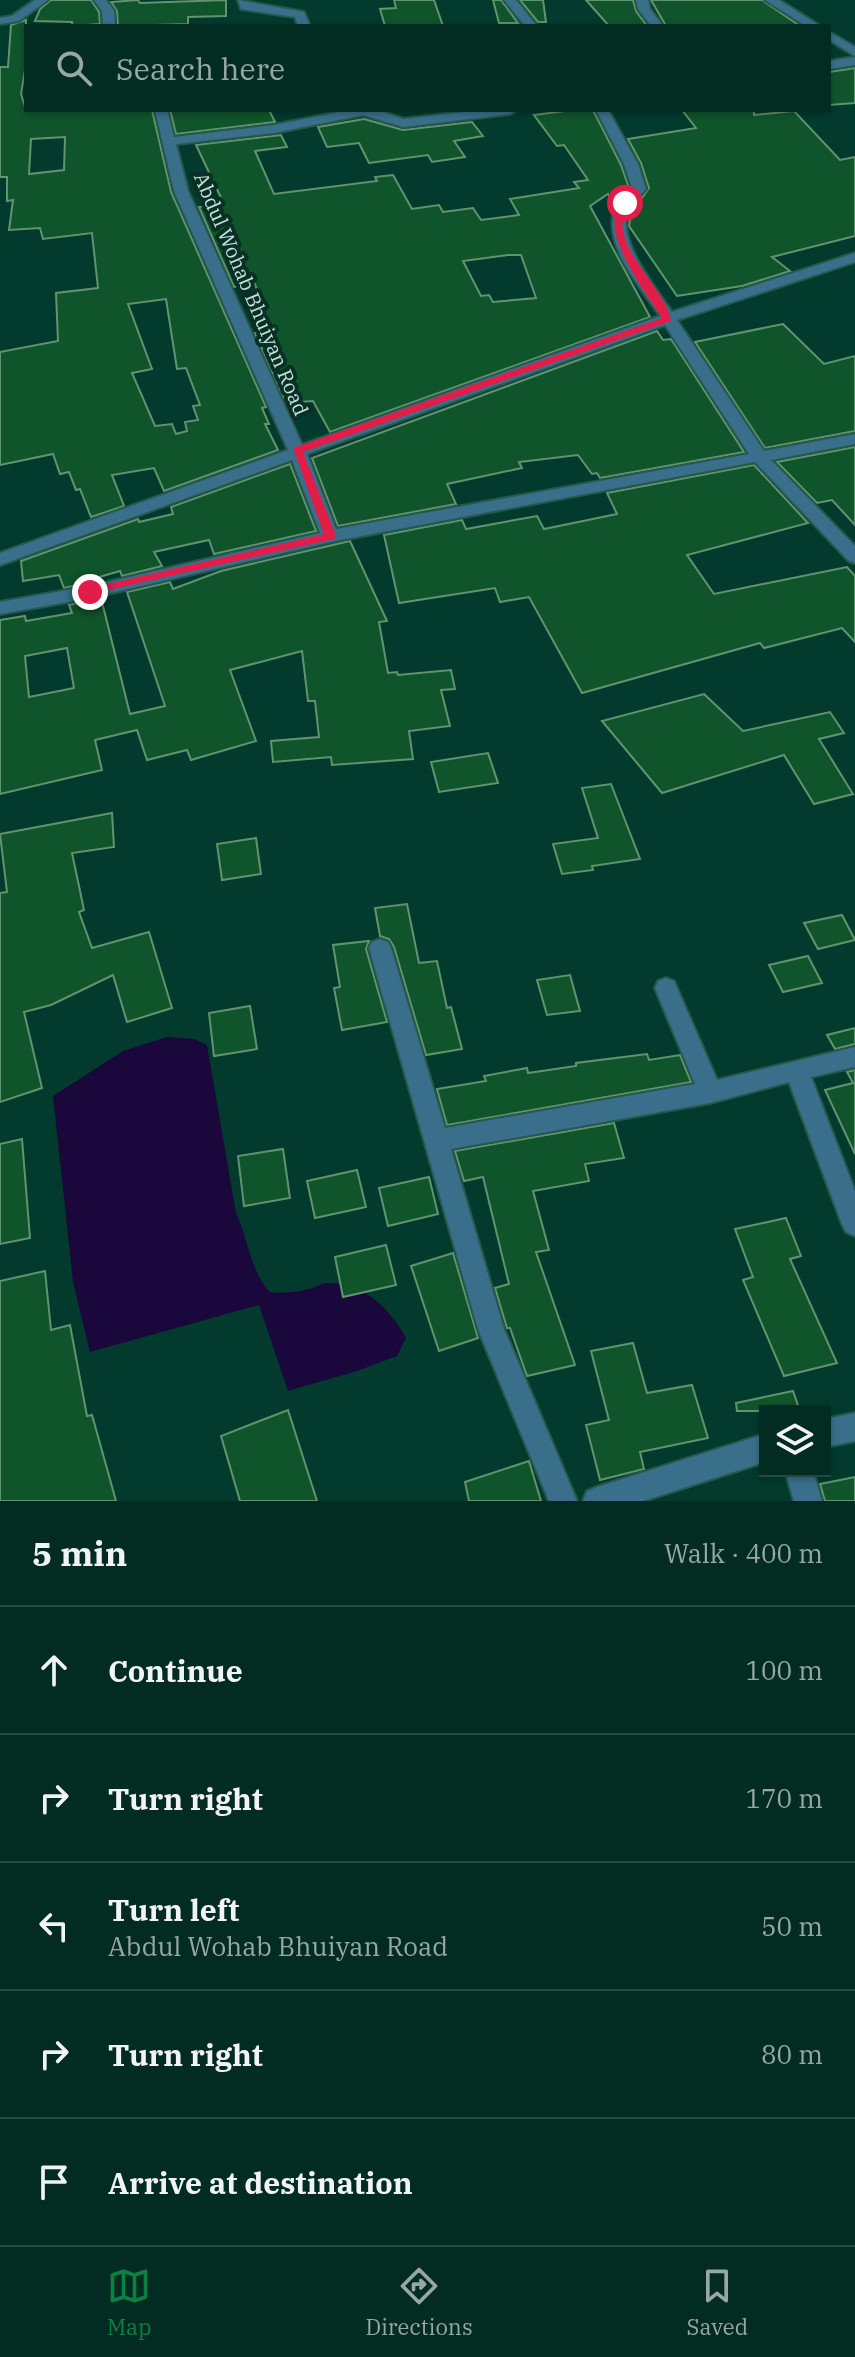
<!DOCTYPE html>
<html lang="en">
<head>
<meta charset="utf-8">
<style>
	:root { --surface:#022c22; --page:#10382f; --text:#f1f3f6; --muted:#96a7a5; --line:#234840; --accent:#0b8043 }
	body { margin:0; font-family:"IBM Plex Serif",serif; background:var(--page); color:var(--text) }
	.controls { position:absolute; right:24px; bottom:24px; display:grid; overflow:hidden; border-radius:0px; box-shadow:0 2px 6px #0004 }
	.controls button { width:72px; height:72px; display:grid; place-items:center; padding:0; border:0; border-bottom:2px solid var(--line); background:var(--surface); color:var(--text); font:40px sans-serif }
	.stop { position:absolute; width:24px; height:24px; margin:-18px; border:6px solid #e11d48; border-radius:50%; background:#fff }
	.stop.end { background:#e11d48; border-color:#fff; box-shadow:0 2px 8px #0008 }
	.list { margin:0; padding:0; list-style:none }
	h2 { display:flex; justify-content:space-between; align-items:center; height:104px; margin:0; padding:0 32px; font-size:34px }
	h2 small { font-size:26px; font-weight:400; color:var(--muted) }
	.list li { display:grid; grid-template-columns:52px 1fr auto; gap:24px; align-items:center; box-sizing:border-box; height:128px; padding:0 32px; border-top:2px solid var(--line) }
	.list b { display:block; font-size:30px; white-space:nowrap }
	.list p { margin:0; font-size:26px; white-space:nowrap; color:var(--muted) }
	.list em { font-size:26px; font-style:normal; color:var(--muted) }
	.icon { flex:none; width:44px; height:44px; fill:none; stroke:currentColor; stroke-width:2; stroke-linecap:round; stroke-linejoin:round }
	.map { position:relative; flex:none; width:855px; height:1501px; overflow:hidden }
	.search { position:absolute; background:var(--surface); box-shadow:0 2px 6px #0004; left:24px; right:24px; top:24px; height:88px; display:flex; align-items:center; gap:20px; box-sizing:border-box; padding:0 28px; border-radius:0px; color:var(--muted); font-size:30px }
	.sheet { height:744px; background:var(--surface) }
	nav { display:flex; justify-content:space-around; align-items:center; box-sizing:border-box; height:112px; border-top:2px solid var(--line); background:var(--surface); font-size:22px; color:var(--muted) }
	nav a { display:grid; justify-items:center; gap:4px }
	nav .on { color:var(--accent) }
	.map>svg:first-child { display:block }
	.water { fill:#1a083d }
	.building { fill:#10542b; stroke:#62936f; stroke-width:2; fill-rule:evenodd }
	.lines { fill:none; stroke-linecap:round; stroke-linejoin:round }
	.minor-casing { stroke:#25594d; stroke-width:4 }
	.minor { fill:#396f8a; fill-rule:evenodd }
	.route { fill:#e11d48 }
	.labels { text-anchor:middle; stroke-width:8; stroke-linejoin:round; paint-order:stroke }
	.far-street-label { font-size:20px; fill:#c3e4d8; stroke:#0a2f25 }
</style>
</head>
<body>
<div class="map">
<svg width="855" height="1501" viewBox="0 0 855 1501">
	<rect width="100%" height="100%" fill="#023b2e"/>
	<path class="water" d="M 167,1037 L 194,1039 L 207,1045 L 236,1213 C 248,1238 251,1273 270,1292 C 283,1293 296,1293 308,1289 C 314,1288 321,1284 326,1283 C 362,1281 391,1309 406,1338 L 397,1356 L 357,1371 L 288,1391 L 259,1305 L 90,1352 L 73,1282 L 53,1096 L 123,1051 Z"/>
	<g class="building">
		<polygon points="51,0 91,0 99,12 100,24 72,26 72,22 35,21 40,9"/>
		<polygon points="138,0 140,3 226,0 226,16 188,17 188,24 118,26 117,11 111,2"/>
		<polygon points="394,0 434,0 443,26 385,26 380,9 396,8"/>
		<polygon points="493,0 501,0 518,23 499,23"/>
		<polygon points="520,0 543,0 546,22 538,22"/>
		<polygon points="586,0 633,0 636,11 647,26 609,26"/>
		<polygon points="651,0 762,0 800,26 666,26"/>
		<path d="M 26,20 L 26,64 L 21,94 L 26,110 L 152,110 L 171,192 L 266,407 L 262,408 L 269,424 L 265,424 L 278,450 L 164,491 L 154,468 L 112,475 L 124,506 L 91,517 L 80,489 L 76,490 L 69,472 L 60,474 L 53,454 L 0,465 L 0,352 L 58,341 L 56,293 L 98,288 L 92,233 L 43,239 L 40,228 L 9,230 L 13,200 L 7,201 L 7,177 L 0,177 L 0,67 L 8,67 L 11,25 ZM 65,137 L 64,170 L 29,174 L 31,139 ZM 166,299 L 177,369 L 186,368 L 200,405 L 193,406 L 198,420 L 185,422 L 187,431 L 176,434 L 172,424 L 155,426 L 132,373 L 152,369 L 128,304 Z"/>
		<polygon points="855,68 855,103 829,105 829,72"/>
		<polygon points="170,110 269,110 275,122 176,134"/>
		<path d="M 573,110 L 593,110 L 621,165 L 629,188 L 616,206 L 608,194 L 590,206 L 650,317 L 330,432 L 313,401 L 286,403 L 255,333 L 270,331 L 255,284 L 234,287 L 199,207 L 224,204 L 196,145 L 281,135 L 287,147 L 255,151 L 274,194 L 377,181 L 375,177 L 393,175 L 412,209 L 439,205 L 443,212 L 473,208 L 481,220 L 519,215 L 510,199 L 579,188 L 574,182 L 588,180 L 564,145 L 557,146 L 534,115 ZM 508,255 L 521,255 L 536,298 L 493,302 L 489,295 L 481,296 L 463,261 Z"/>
		<polygon points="682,110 754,110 754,115 794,111 840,160 855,157 855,236 772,257 790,271 742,286 677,296 629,226 631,213 649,188 641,163 628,139 696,128"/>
		<polygon points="364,119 403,130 472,122 483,136 454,141 465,157 432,162 428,155 369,163 359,143 327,147 318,127"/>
		<polygon points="783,324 824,364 855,356 855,431 765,448 695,342"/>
		<polygon points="657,331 663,340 671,339 744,452 600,478 597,473 592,474 578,455 519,462 522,468 447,484 456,504 338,526 312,458"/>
		<polygon points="855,447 855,525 832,500 817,503 777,462"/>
		<polygon points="290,464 316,531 214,554 209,540 154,552 162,566 122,576 120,571 96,578 97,581 64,588 59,575 23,581 21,561 138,519 139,522 173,514 171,507"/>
		<polygon points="754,465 808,523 687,555 714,594 847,567 855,576 855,642 842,628 764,648 760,643 582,693 529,597 500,602 495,588 399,603 384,535 462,520 466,529 537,516 544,529 617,514 607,493"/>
		<path d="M 350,541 L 387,621 L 379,622 L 388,673 L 397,672 L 398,675 L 451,670 L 455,689 L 441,690 L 450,726 L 409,731 L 413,759 L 332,765 L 331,757 L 273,762 L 271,741 L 319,737 L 315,701 L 308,701 L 302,651 L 230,670 L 256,741 L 191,760 L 187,750 L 147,760 L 137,730 L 95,740 L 102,770 L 0,794 L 0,620 L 25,616 L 26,621 L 72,613 L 69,605 L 101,598 L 130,714 L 165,706 L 127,592 L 170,582 L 173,589 L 221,571 ZM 67,648 L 74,688 L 29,697 L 25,656 Z"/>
		<polygon points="704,694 743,731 830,712 844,733 819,739 853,794 814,804 784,755 662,793 602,721"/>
		<polygon points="488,753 498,783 439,792 431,762"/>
		<polygon points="611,784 640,859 592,866 593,870 562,874 553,844 598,838 582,788"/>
		<polygon points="112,813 114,847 72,853 84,910 79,912 92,948 149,932 172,1008 127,1022 113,975 51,1005 24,1012 42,1088 0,1102 0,893 7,892 0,834"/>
		<polygon points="256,838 261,874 222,880 217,844"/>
		<polygon points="407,904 419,963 437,961 447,1008 451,1007 462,1049 426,1055 394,947 389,939 380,936 375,908"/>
		<polygon points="842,915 855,940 818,949 804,923"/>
		<polygon points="369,941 366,949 387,1022 342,1030 334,988 340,987 333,945"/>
		<polygon points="808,956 822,983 783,992 769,965"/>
		<polygon points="570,975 580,1011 547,1015 537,980"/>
		<polygon points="250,1006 257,1049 214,1056 209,1013"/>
		<polygon points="855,1028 855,1044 835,1049 827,1035"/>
		<polygon points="647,1054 649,1060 680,1055 691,1082 447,1125 437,1089 486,1081 484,1076 527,1068 528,1073 576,1066 576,1063"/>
		<polygon points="855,1070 855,1154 825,1090 853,1083 847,1072"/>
		<polygon points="614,1123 624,1158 585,1164 589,1181 533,1191 549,1250 536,1252 575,1365 527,1376 510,1328 507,1328 495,1288 509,1284 483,1177 464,1181 455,1151"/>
		<polygon points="22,1139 30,1238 0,1244 0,1144"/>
		<polygon points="283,1149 290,1198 244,1206 238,1156"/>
		<polygon points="357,1170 366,1207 315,1218 307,1181"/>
		<polygon points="429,1177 438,1214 388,1226 379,1188"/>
		<polygon points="786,1218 801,1256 790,1259 837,1363 784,1376 743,1280 753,1277 735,1229"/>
		<polygon points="386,1245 396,1285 343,1297 335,1257"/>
		<polygon points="453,1253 478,1338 439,1351 411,1266"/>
		<polygon points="45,1271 51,1330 70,1325 87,1416 92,1415 116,1501 0,1501 0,1281"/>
		<polygon points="633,1343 647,1393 692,1385 708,1438 640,1452 644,1469 600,1480 586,1425 609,1420 591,1351"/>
		<polygon points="793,1391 800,1411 737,1411 736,1403"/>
		<polygon points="288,1410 317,1501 240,1501 221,1436"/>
		<polygon points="529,1461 541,1501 469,1501 465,1482"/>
		<polygon points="855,1477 855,1501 825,1501 820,1484"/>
	</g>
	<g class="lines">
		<g class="minor-casing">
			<g id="minor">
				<polygon points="35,0 48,0 19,21 0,24 0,18 12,16"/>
				<polygon points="94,0 106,0 114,11 115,26 103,26 102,11"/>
				<polygon points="238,0 304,12 310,26 298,26 295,17 241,9"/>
				<polygon points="504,0 516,0 537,26 525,26"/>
				<polygon points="636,0 648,0 650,9 663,26 651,26 638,9"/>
				<polygon points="765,0 779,0 820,26 806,26"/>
				<polygon points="829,32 855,47 855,56 829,40"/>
				<polygon points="855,57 855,65 829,69 829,61"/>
				<path d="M 155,110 L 167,110 L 174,137 L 274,125 L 349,110 L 378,110 L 403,119 L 479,110 L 516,110 L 510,114 L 403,127 L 363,115 L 274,133 L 176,144 L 188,191 L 302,445 L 660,316 C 642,289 607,251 613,215 L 632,188 L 624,164 L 596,110 L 608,110 L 638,164 L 646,189 C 639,197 630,205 627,215 C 619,243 657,290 672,312 L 855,253 L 855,262 L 677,320 L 764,451 L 855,434 L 855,444 L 771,460 L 855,546 L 855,563 L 849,561 L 755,462 L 330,542 L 90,598 L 0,614 L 0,602 L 90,586 L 320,533 L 292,460 L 0,565 L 0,553 L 288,450 L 174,191 ZM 665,325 L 749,454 L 336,529 L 307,454 Z"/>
				<polygon points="380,939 388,942 391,948 445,1128 695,1084 655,988 658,981 666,978 674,981 717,1080 855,1047 855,1067 811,1077 855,1191 855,1236 846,1232 842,1224 789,1082 710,1103 451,1149 504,1329 577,1501 549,1501 478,1329 369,948 372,942"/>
				<polygon points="855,1413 855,1441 825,1447 825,1419"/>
				<polygon points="765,1434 765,1462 643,1501 583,1501 587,1491 597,1487"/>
				<polygon points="785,1471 813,1471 822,1501 794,1501"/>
			</g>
		</g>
		<use href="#minor" class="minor"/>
	</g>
	<path class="route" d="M 625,201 L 629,203 C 602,242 667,287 671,321 L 303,452 L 336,536 L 334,539 L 86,595 L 84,592 L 90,588 L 324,534 L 293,448 L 662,318 C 646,293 592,223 625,201 Z"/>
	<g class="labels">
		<g class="far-street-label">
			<text transform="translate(251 294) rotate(67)" y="7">Abdul Wohab Bhuiyan Road</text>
		</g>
	</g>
</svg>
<div class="controls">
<button><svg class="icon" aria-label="layers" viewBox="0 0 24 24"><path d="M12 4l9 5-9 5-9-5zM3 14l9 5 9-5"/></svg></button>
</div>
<div class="stop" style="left:625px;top:203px"></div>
<div class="stop end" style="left:90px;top:592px"></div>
<div class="search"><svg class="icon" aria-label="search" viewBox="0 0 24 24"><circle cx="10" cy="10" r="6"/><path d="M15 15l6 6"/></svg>Search here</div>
</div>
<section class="sheet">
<h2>5 min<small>Walk · 400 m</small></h2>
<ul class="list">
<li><svg class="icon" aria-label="ahead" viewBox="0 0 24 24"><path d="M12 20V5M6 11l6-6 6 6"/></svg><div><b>Continue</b></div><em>100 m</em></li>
<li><svg class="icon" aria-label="right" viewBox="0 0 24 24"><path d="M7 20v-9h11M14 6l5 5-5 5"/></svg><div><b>Turn right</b></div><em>170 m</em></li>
<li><svg class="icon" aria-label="left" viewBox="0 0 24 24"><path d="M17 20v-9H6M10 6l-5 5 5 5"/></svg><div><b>Turn left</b><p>Abdul Wohab Bhuiyan Road</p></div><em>50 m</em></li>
<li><svg class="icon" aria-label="right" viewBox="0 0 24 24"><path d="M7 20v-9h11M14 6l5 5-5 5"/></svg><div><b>Turn right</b></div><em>80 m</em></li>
<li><svg class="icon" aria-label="arrive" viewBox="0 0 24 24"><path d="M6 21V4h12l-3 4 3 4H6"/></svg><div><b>Arrive at destination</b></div></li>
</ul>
</section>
<nav>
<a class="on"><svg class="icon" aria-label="map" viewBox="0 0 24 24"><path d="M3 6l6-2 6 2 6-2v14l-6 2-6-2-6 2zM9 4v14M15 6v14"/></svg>Map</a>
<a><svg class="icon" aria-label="directions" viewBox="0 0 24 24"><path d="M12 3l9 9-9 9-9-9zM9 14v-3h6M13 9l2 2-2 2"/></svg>Directions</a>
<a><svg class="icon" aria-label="saved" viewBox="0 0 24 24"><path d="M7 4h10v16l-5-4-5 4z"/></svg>Saved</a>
</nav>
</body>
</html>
